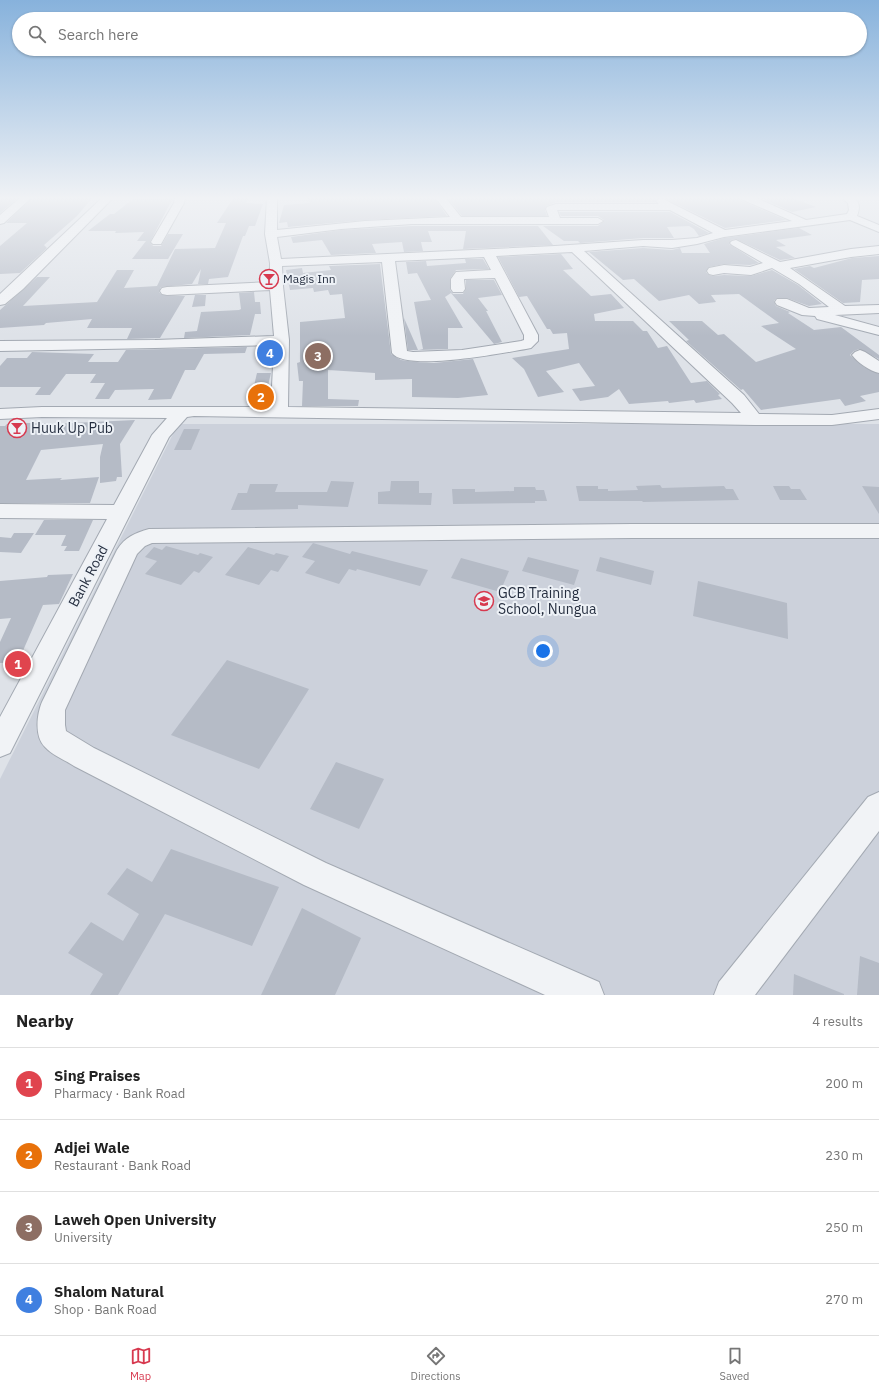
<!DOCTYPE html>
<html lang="en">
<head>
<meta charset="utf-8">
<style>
	:root { --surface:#fff; --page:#f6f6f6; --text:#222; --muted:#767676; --line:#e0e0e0; --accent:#d7394f }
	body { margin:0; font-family:"IBM Plex Sans",sans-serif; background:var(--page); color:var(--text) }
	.you { position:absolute; left:543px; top:651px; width:14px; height:14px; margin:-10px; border:3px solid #fff; border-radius:50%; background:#1a73e8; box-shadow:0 0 0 6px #1a73e833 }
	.badge { display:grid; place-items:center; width:26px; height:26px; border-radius:50%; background:var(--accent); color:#fff; font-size:13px; font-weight:700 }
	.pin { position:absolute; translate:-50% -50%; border:2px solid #fff; box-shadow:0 1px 4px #0006 }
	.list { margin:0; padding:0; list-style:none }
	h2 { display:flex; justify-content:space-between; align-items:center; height:52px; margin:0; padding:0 16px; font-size:17px }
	h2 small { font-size:13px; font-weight:400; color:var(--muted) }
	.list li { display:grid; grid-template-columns:26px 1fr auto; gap:12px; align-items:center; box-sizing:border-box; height:72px; padding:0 16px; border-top:1px solid var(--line) }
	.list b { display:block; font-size:15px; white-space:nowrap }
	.list p { margin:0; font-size:13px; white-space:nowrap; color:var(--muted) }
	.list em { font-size:13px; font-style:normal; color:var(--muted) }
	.icon { flex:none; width:22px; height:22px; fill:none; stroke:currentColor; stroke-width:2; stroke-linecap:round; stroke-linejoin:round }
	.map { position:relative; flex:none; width:879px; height:995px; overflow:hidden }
	.search { position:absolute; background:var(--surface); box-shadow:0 1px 3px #0004; left:12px; right:12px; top:12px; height:44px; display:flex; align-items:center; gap:10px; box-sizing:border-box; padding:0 14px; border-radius:22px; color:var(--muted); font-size:15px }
	.sheet { height:340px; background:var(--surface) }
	nav { display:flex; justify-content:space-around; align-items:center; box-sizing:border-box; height:56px; border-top:1px solid var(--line); background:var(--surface); font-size:11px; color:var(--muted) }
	nav a { display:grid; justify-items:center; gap:2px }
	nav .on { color:var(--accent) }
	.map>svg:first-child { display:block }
	.built { fill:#ccd1db }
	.building { fill:#b5bbc6 }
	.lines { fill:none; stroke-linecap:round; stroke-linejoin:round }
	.minor-casing { stroke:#a3a9b2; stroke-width:2 }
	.minor { fill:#f1f3f6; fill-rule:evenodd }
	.labels { text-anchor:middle; stroke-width:4; stroke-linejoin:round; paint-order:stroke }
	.far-poi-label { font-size:12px; fill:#262f40; stroke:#edf1f6; text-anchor:start }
	.poi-label { font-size:14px; fill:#262f40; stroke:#edf1f6; text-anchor:start }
	.street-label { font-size:14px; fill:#262f40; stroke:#edf1f6 }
</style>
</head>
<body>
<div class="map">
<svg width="879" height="995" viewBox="0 0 879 995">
	<rect width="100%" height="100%" fill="#dee2e8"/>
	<polygon class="built" points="178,424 879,424 879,995 0,995 0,779"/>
	<g class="building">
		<polygon points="0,197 19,197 0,213"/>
		<polygon points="33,197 93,197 77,216 44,245 47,248 20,273 0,274 0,246 27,223 6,223"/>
		<polygon points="234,197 250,197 246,203 263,204 255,226 249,226 245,236 243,236 228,277 209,279 208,284 198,284 201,269 192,284 161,287 159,292 162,295 185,296 160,338 127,339 132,328 87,328 92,319 46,323 44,325 0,328 0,310 37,277 50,277 23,306 97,302 117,270 134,270 124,288 157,286 175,249 215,248 226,223 217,223"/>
		<polygon points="307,197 434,197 447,216 365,220 288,227 287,222 279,223 284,205 310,203"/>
		<polygon points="447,197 660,197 655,200 655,202 556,202 546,206 545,210 547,216 462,216"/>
		<polygon points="662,197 739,197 740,200 786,220 725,228"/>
		<polygon points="758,197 790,197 816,207 792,212"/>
		<polygon points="173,198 150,242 153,246 161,246 168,234 183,234 168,259 132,259 146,241 137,241 144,232 115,233 116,231 88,231 110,214 114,214 133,199"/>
		<polygon points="559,212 670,212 709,233 699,236 694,229 689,226 667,227 674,238 643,238 580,243 578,241 564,241 543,226 598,226 604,220 598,216 561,216"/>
		<polygon points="412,226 538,226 553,245 463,249 466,231 428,231 432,242 421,242 423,251 404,252 402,242 372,244 376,253 331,255 322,240 293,243 291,237 341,230"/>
		<polygon points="799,228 812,235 776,240 786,246 776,247 795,258 780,260 736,239 731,240 729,244 759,263 750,265 724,264 709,267 706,272 709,275 713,276 724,275 751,276 772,270 798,285 822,304 809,306 787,298 777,298 774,301 776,306 790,312 788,313 814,330 841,327 879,355 879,359 859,349 854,351 850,355 864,367 879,374 879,392 860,396 866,401 845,406 840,399 761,410 743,389 741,390 686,341 689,340 669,321 702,321 718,335 724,334 756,362 796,349 761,326 779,323 739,294 711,295 716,302 699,304 689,295 659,301 634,279 623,280 589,252 643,248 672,250 680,248 682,253 710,253 704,244 724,238"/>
		<polygon points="561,254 573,269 563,270 591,296 611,294 624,308 594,314 595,321 633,321 643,331 647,331 658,348 667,346 691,383 707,381 720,394 718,395 722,399 696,403 694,400 669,403 668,401 629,404 619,389 608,397 580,401 572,389 595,386 579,363 546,371 564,392 538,397 524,369 512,358 569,349 567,333 553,334 550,329 547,329 527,296 519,297 498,257"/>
		<polygon points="879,256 879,279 862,280 860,302 843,303 794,269 810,266 814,268 852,258"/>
		<polygon points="465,259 483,259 489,269 456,270 450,279 450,290 453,294 463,294 466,289 466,280 494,280 502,295 478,298 488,311 486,311 502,342 494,344 451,293 445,297 463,328 448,328 448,349 419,350 423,349 414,302 431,300 417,273 408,274 406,262 426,261 427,266 466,263"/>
		<polygon points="380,264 391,354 401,360 416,362 434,363 473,359 488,395 458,398 412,397 412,379 375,380 375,373 328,370 328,399 359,400 358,406 302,406 303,381 299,381 297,363 300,362 300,322 345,318 342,294 330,295 328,290 314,292 313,288 290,290 286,270 302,268 303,273 331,270 329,266"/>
		<polygon points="254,292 255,302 260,302 261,314 255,314 250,335 184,338 185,332 197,331 201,312 239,310 241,309 239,293"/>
		<polygon points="195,295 206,295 205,306 192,307"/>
		<polygon points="404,318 418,350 408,350"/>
		<polygon points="247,347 245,353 204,354 195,370 185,370 171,399 148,400 154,389 115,390 109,399 95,399 105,383 90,383 96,374 66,374 50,395 35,395 41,387 0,387 0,366 7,358 27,358 32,352 94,354 88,362 118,362 126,350"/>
		<polygon points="257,373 271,373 267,390 263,401 250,402"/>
		<polygon points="135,420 120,444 122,477 117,477 116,481 100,483 100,457 103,444 41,450 26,480 62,478 60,480 99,477 90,503 0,503 0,426 5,426 7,424 29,423 53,423 51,424"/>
		<polygon points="184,429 200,429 191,450 174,450"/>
		<polygon points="331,481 354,482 348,507 298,505 298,509 231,510 238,493 247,493 250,484 278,484 275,492 327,492"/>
		<polygon points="391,481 419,481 419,493 432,493 431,505 378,504 378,492 390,491"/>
		<polygon points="660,485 662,488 724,486 726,489 733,489 739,500 643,502 642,501 579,501 576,486 598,486 598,489 608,489 608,491 638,490 636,486"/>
		<polygon points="773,486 789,486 791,489 800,489 807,500 780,500"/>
		<polygon points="862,486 879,487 879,514"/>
		<polygon points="514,487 535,487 536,490 544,490 547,501 535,501 535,503 453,504 452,489 475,489 475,492 514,491"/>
		<polygon points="44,520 93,520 79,551 64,551 67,546 61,546 66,535 35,535"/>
		<polygon points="14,533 34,533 21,553 0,552 0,537 11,538"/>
		<polygon points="313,543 350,554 352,551 428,570 420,586 357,569 356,571 349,569 339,584 305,573 315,561 302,557"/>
		<polygon points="166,546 198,555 200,553 213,557 199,573 194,571 181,585 145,574 157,561 145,557 154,547 162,550"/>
		<polygon points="248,547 274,555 276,553 289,556 278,572 271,570 259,585 225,575"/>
		<polygon points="528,557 579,570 574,585 522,571"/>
		<polygon points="600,557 654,571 651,585 596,571"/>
		<polygon points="461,558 509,571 500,592 451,578"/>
		<polygon points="73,574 59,604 43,605 18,662 0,663 0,642 11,618 0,619 0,581 47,577 48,575"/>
		<polygon points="698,581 787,603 788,639 693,616"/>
		<polygon points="227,660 309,689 259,769 171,735"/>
		<polygon points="336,762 384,779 359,829 310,809"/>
		<polygon points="171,849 279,887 252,946 165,914 118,995 90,995 103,974 68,953 91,922 123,941 139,914 107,894 127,868 152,882"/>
		<polygon points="302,908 361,938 335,995 261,995"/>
		<polygon points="860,956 879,963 879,995 857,995"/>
		<polygon points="794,974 844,994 844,995 793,995"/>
	</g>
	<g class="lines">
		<g class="minor-casing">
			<g id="minor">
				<polygon points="21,197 32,197 4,223 0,224 0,215"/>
				<polygon points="103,197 114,197 23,289 5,304 0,305 0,294"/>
				<polygon points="175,197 185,197 184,203 161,244 153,244 151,242 174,203"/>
				<path d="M 267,197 L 277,197 L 277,230 L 365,221 L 450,217 L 435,197 L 445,197 L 461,217 L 549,217 L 546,209 L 547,207 L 556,204 L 659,204 L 656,201 L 661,198 L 725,230 L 792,221 L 741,199 L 740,197 L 754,197 L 806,220 L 847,214 L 849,210 L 848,203 L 841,197 L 853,197 C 860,202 860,208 857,216 L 879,225 L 879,232 L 850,220 L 724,237 L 697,244 L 672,248 L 643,246 L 584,251 L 744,395 L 759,414 L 832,415 L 879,409 L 879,419 L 832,425 L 755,425 L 194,416 L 187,417 L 169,437 L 10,753 L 0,757 L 0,717 L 107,519 L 0,518 L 0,504 L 114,505 L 152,435 L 167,418 L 42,417 L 0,419 L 0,409 L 42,407 L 271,407 L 274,345 L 155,348 L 0,351 L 0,341 L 155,340 L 274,336 L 270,290 L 167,295 L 162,294 L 160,291 L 162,288 L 167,287 L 270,282 L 270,263 L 265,234 ZM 557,210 L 670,210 L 713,233 L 697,238 L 672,240 L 643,240 L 555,246 L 281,259 L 277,237 L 341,229 L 412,224 L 598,224 L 603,221 L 598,218 L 560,218 ZM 572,252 L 732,403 L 741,413 L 288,407 L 289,340 L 283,286 L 282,266 L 382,262 L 392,353 C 406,372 503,353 526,349 L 531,348 L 538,341 L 538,335 L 496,256 ZM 484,257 L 491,270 L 456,272 L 451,279 L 451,289 L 453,292 L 463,292 L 465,289 L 464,279 L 495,278 L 524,335 L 524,340 L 521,341 L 462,350 L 413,352 L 407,351 L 395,261 Z"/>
				<polygon points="736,240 780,262 851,249 879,246 879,254 851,257 790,268 845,306 879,305 879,313 835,315 879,327 879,335 817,319 815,316 802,315 777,305 775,302 777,299 787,299 809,308 829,307 799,284 772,268 751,275 724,273 713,275 709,274 707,271 709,268 724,265 750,267 763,263 732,245 730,243 732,241"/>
				<path d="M 860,350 L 865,352 L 879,361 L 879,373 C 870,371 858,363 852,355 L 855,352 Z"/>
				<path d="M 632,524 L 879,524 L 879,538 L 632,538 L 152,543 L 145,546 L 137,554 L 65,710 L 65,725 L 66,731 L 94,748 L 326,863 L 599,982 L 604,995 L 545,995 L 304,885 L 74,766 C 65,760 52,755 45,747 C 34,736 37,714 42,702 L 117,550 C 125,537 135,533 149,529 Z"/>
				<polygon points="879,792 879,831 755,995 714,995 719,982 868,797"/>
			</g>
		</g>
		<use href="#minor" class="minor"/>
	</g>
	<linearGradient id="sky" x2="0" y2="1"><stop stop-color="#87b2dc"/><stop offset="0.59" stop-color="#f0f2f5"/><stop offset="1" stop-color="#f0f2f5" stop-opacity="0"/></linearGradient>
	<rect width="879" height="336" fill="url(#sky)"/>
	<defs>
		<g id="bar-ring" transform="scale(1)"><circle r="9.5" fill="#edf1f6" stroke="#d7394f" stroke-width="1.5"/><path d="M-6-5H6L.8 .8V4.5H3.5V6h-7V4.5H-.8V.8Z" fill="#d7394f"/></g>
		<g id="school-ring" transform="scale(1)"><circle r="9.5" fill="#edf1f6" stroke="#d7394f" stroke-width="1.5"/><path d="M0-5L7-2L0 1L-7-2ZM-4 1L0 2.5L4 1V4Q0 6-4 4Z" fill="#d7394f"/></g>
	</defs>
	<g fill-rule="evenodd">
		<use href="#bar-ring" x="269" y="279"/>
		<use href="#bar-ring" x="17" y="428"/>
		<use href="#school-ring" x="484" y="601"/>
	</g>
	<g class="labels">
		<g class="far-poi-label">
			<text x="283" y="283">Magis Inn</text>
		</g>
		<g class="poi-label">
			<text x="31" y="433">Huuk Up Pub</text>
			<text x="498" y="598">GCB Training<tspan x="498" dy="16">School, Nungua</tspan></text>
		</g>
		<g class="street-label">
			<text transform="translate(88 576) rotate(-62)" y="5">Bank Road</text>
		</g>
	</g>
</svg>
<div class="you"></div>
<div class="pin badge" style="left:18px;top:664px;background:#e0444e">1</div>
<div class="pin badge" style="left:261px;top:397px;background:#e8710a">2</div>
<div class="pin badge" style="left:318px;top:356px;background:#8d6e63">3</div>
<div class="pin badge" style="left:270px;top:353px;background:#3f7fe0">4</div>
<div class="search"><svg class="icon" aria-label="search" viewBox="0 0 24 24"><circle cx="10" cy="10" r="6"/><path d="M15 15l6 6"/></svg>Search here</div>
</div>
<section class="sheet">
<h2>Nearby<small>4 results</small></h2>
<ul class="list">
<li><span class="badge" style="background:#e0444e">1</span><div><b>Sing Praises</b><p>Pharmacy · Bank Road</p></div><em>200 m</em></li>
<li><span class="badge" style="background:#e8710a">2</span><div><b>Adjei Wale</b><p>Restaurant · Bank Road</p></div><em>230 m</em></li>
<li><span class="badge" style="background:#8d6e63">3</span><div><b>Laweh Open University</b><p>University</p></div><em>250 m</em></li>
<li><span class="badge" style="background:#3f7fe0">4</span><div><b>Shalom Natural</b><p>Shop · Bank Road</p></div><em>270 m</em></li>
</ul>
</section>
<nav>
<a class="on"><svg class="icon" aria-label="map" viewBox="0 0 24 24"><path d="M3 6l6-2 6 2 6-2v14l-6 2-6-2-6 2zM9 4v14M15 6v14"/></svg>Map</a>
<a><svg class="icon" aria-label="directions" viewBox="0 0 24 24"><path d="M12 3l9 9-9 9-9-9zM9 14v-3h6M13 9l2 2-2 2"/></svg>Directions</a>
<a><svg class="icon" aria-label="saved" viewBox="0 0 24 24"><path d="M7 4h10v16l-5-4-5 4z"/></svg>Saved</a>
</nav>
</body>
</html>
